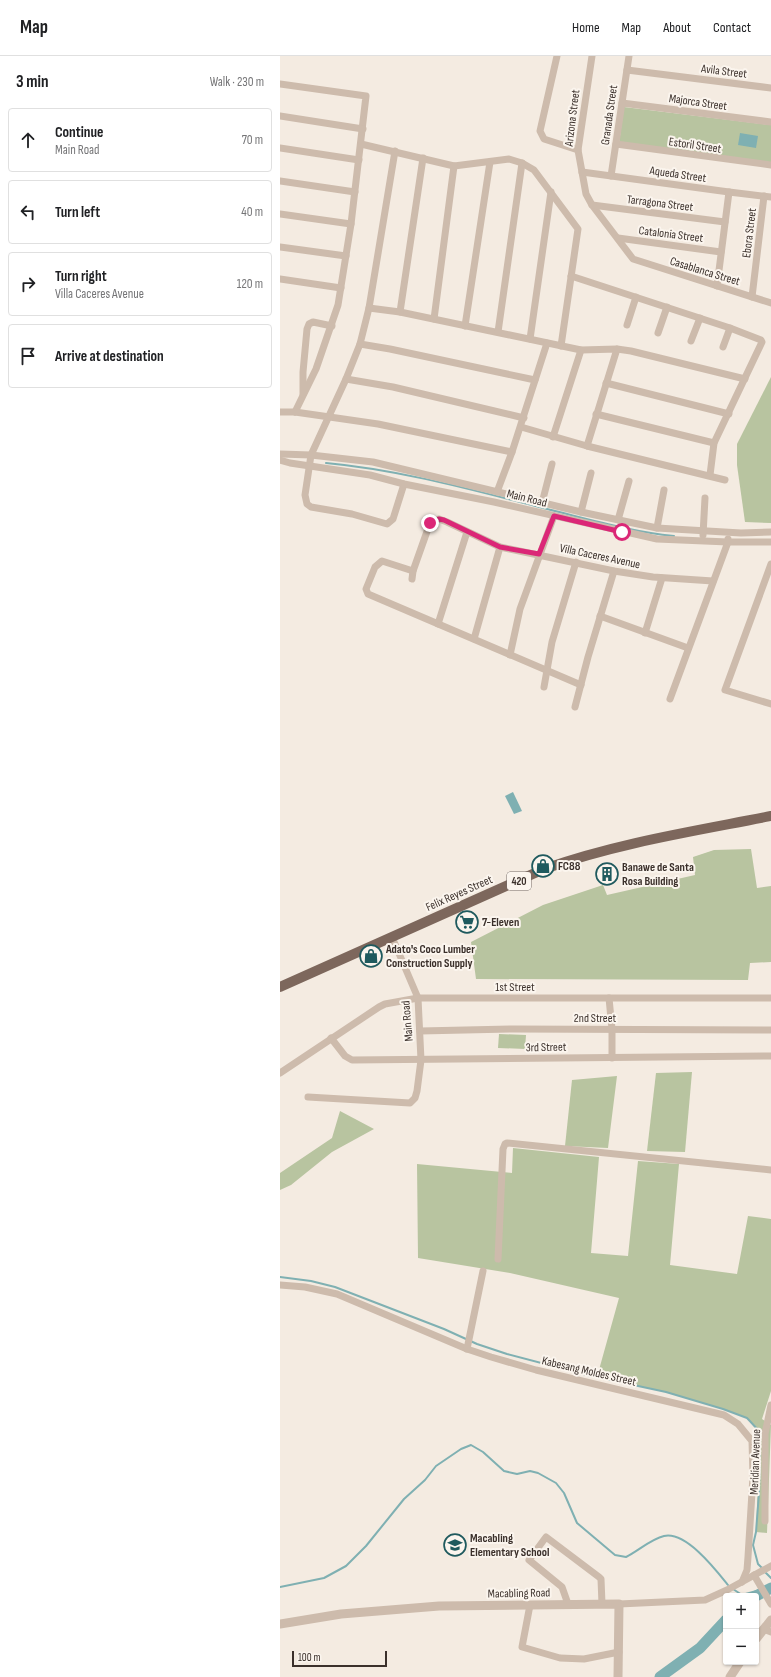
<!DOCTYPE html>
<html lang="en">
<head>
<meta charset="utf-8">
<style>
	:root { --surface:#fff; --page:#f2f2f2; --text:#202124; --muted:#757577; --line:#e0e0e0 }
	body { margin:0; font-family:"Sofia Sans Condensed",sans-serif; background:var(--page); color:var(--text) }
	.controls { position:absolute; right:12px; bottom:12px; display:grid; overflow:hidden; border-radius:4px; box-shadow:0 1px 3px #0004 }
	.controls button { width:36px; height:36px; display:grid; place-items:center; padding:0; border:0; border-bottom:1px solid var(--line); background:var(--surface); color:var(--text); font:20px sans-serif }
	.scale { position:absolute; left:12px; bottom:10px; width:95px; box-sizing:border-box; padding-left:4px; border:2px solid #3b302b; border-top:0; font-size:11px; line-height:14px; white-space:nowrap; color:#3b302b; -webkit-text-stroke:3px #fbf5ee; paint-order:stroke }
	.stop { position:absolute; width:12px; height:12px; margin:-9px; border:3px solid #db2777; border-radius:50%; background:#fff }
	.stop.end { background:#db2777; border-color:#fff; box-shadow:0 1px 4px #0008 }
	.list { margin:0; padding:0; list-style:none }
	h2 { display:flex; justify-content:space-between; align-items:center; height:52px; margin:0; padding:0 16px; font-size:17px }
	h2 small { font-size:13px; font-weight:400; color:var(--muted) }
	.list li { display:grid; grid-template-columns:26px 1fr auto; gap:12px; align-items:center; box-sizing:border-box; height:64px; margin:0 8px 8px; padding:0 8px; border:1px solid var(--line); border-radius:4px }
	.list b { display:block; font-size:15px; white-space:nowrap }
	.list p { margin:0; font-size:13px; white-space:nowrap; color:var(--muted) }
	.list em { font-size:13px; font-style:normal; color:var(--muted) }
	.icon { flex:none; width:22px; height:22px; fill:none; stroke:currentColor; stroke-width:2; stroke-linecap:round; stroke-linejoin:round }
	.map { position:relative; flex:none; width:491px; height:1621px; overflow:hidden }
	header { display:flex; align-items:center; gap:24px; box-sizing:border-box; height:56px; padding:0 20px; background:var(--surface); border-bottom:1px solid var(--line) }
	header strong { font-size:19px }
	nav { display:flex; gap:22px; margin-inline-start:auto; font-size:14px }
	main { display:flex }
	aside { flex:1; background:var(--surface) }
	.map>svg:first-child { display:block }
	.green { fill:#b8c4a0 }
	.water { fill:#7fb0b2 }
	.lines { fill:none; stroke-linecap:round; stroke-linejoin:round }
	.stream { stroke:#7fb0b2; stroke-width:2 }
	.river { stroke:#7fb0b2; stroke-width:11 }
	.minor { stroke:#cdbbac; stroke-width:7 }
	.tertiary { stroke:#cdbbac; stroke-width:9 }
	.primary { stroke:#7d675c; stroke-width:10 }
	.route { stroke:#db2777; stroke-width:5 }
	.labels { text-anchor:middle; stroke-width:4; stroke-linejoin:round; paint-order:stroke }
	.shield { fill:#fbf5ee; stroke:#756b66; stroke-width:1 }
	.shield-label { font-size:11px; font-weight:bold; fill:#3b302b }
	.street-label { font-size:12px; fill:#3b302b; stroke:#fbf5ee }
	.poi-label { font-size:12px; font-weight:bold; fill:#3b302b; stroke:#fbf5ee; text-anchor:start }
</style>
</head>
<body>
<header>
<strong>Map</strong>
<nav><a>Home</a><a>Map</a><a>About</a><a>Contact</a></nav>
</header>
<main>
<aside>
<h2>3 min<small>Walk · 230 m</small></h2>
<ul class="list">
<li><svg class="icon" aria-label="ahead" viewBox="0 0 24 24"><path d="M12 20V5M6 11l6-6 6 6"/></svg><div><b>Continue</b><p>Main Road</p></div><em>70 m</em></li>
<li><svg class="icon" aria-label="left" viewBox="0 0 24 24"><path d="M17 20v-9H6M10 6l-5 5 5 5"/></svg><div><b>Turn left</b></div><em>40 m</em></li>
<li><svg class="icon" aria-label="right" viewBox="0 0 24 24"><path d="M7 20v-9h11M14 6l5 5-5 5"/></svg><div><b>Turn right</b><p>Villa Caceres Avenue</p></div><em>120 m</em></li>
<li><svg class="icon" aria-label="arrive" viewBox="0 0 24 24"><path d="M6 21V4h12l-3 4 3 4H6"/></svg><div><b>Arrive at destination</b></div></li>
</ul>
</aside>
<div class="map">
<svg width="491" height="1621" viewBox="0 0 491 1621">
	<rect width="100%" height="100%" fill="#f4ebe1"/>
	<g class="green">
		<polygon points="344,51 491,69 491,107 339,87"/>
		<polygon points="491,321 491,467 465,466 457,409 457,388"/>
		<polygon points="471,793 477,832 491,830 491,906 470,907 468,924 196,923 191,886 263,849 323,829 327,839 415,819 413,801 434,794"/>
		<polygon points="219,978 246,979 245,993 218,992"/>
		<polygon points="412,1016 405,1096 367,1095 376,1017"/>
		<polygon points="337,1020 328,1092 285,1090 292,1024"/>
		<polygon points="60,1055 94,1073 52,1096 11,1129 0,1134 0,1117 52,1082"/>
		<polygon points="233,1092 319,1101 311,1197 348,1200 358,1105 399,1108 390,1209 457,1218 468,1160 491,1163 491,1335 482,1363 491,1369 487,1477 476,1476 480,1376 467,1362 443,1353 386,1336 317,1321 339,1242 230,1217 138,1202 137,1108 232,1117"/>
	</g>
	<g class="water">
		<polygon points="460,77 478,80 476,92 458,89"/>
		<polygon points="233,736 242,755 234,758 225,740"/>
	</g>
	<g class="lines">
		<g class="stream">
			<path d="M 46,407 C 123,414 200,436 275,455 C 315,465 354,476 394,480"/>
			<polyline points="0,1221 31,1225 55,1231 164,1273 197,1288 227,1298 307,1319 386,1336 443,1353 467,1362 480,1376 479,1437 476,1476 473,1489 478,1508 482,1512"/>
			<polyline points="485,1516 491,1522"/>
			<path d="M 0,1531 L 44,1522 L 66,1510 L 86,1490 L 124,1443 L 145,1424 L 156,1410 L 181,1393 L 191,1389 L 203,1396 L 224,1415 L 237,1418 L 250,1415 L 258,1417 L 276,1427 L 284,1437 L 297,1467 L 335,1499 L 346,1501 C 358,1495 371,1483 384,1480 C 406,1475 436,1514 448,1529"/>
			<polyline points="453,1533 462,1539 480,1534"/>
			<polyline points="484,1533 491,1532"/>
		</g>
		<g class="river">
			<polyline points="476,1540 491,1532"/>
			<polyline points="380,1621 420,1592 446,1564"/>
		</g>
		<g class="minor">
			<polyline points="277,0 260,75 264,83 298,94"/>
			<polyline points="312,0 298,94 306,138 312,149 353,203 491,247"/>
			<polyline points="347,14 491,32"/>
			<polyline points="0,28 86,40 71,168 58,249 36,313 15,356"/>
			<polyline points="342,47 491,66"/>
			<polyline points="0,60 83,73"/>
			<polyline points="81,88 174,110 229,103 242,107 254,114 298,173 281,290"/>
			<polyline points="336,88 491,109"/>
			<polyline points="0,92 79,104"/>
			<polyline points="115,95 89,252 80,288 66,323 31,399 25,439 27,448 31,451 72,458 107,468 113,463 124,428"/>
			<polyline points="302,116 449,136 491,141"/>
			<polyline points="331,120 349,0"/>
			<polyline points="0,125 75,136"/>
			<polyline points="312,149 445,166"/>
			<polyline points="0,158 71,168"/>
			<polyline points="338,182 441,196"/>
			<polyline points="0,191 66,200"/>
			<polyline points="291,220 450,272 481,284 482,286 434,387 430,419"/>
			<polyline points="0,223 61,232"/>
			<polyline points="437,230 449,136"/>
			<polyline points="472,241 484,140"/>
			<polyline points="89,252 120,256 301,294 337,293 351,295 465,323"/>
			<polyline points="120,256 143,102"/>
			<polyline points="154,263 174,110"/>
			<polyline points="347,269 356,241"/>
			<polyline points="185,270 210,106"/>
			<polyline points="218,276 242,107"/>
			<polyline points="378,277 387,251"/>
			<polyline points="250,283 271,136"/>
			<polyline points="411,285 420,262"/>
			<polyline points="80,288 110,293 255,324"/>
			<polyline points="443,291 450,272"/>
			<polyline points="66,323 113,331 244,362"/>
			<polyline points="326,327 449,358"/>
			<polyline points="23,338 23,316 27,273 29,268 33,266 52,270"/>
			<polyline points="0,356 15,356 98,368 232,396"/>
			<polyline points="316,358 434,387"/>
			<polyline points="241,371 307,390 445,424"/>
			<polyline points="273,381 301,294"/>
			<polyline points="307,390 337,293"/>
			<polyline points="0,398 31,399 93,406 301,456 377,472 461,477 491,476"/>
			<polyline points="0,404 10,407 90,419 124,428 214,446 377,483 448,486 491,486"/>
			<polyline points="217,436 232,396 267,287"/>
			<polyline points="262,447 272,408"/>
			<polyline points="301,456 311,417"/>
			<polyline points="338,464 349,425"/>
			<polyline points="377,472 384,434"/>
			<polyline points="423,479 425,442"/>
			<polyline points="491,508 445,634 491,648"/>
			<polyline points="133,515 102,505 95,511 86,533 88,538 301,629"/>
			<polyline points="132,523 133,515 150,467 159,463 167,466 220,491 334,515 373,521 433,525"/>
			<polyline points="320,560 408,592"/>
			<polyline points="158,568 187,476"/>
			<polyline points="365,577 382,522"/>
			<polyline points="194,583 220,491"/>
			<polyline points="230,599 240,553 274,460"/>
			<polyline points="264,631 272,586 296,506"/>
			<polyline points="390,643 448,486 448,483"/>
			<polyline points="295,651 308,601 334,515"/>
			<polyline points="329,942 332,973 332,1002"/>
			<polyline points="140,975 233,973 491,974"/>
			<polyline points="51,982 65,1000 72,1004 491,1000"/>
			<polyline points="0,1017 99,951 105,948 138,942 491,942"/>
			<polyline points="28,1041 130,1047 135,1042 137,1035 141,1004 138,942 112,881"/>
			<polyline points="218,1203 223,1093 225,1088 227,1087 491,1114"/>
			<polyline points="0,1229 25,1231 57,1238 187,1293 211,1301 256,1314 444,1359 458,1368 472,1385 473,1420 468,1501 467,1514 462,1526"/>
			<polyline points="187,1293 203,1215"/>
			<polyline points="485,1465 485,1378 491,1349"/>
			<polyline points="474,1519 491,1548"/>
			<polyline points="288,1548 282,1531 249,1504 266,1481 319,1521 321,1523 322,1548"/>
			<polyline points="339,1548 425,1544 447,1534 491,1510"/>
			<polyline points="250,1549 242,1591 280,1602 304,1603 339,1596"/>
			<polyline points="483,1573 491,1576"/>
		</g>
		<g class="tertiary">
			<polyline points="0,1568 61,1558 159,1550 339,1548 338,1621"/>
			<polyline points="476,1583 491,1564"/>
			<polyline points="450,1621 460,1606"/>
		</g>
		<path class="primary" d="M 0,931 L 264,813 C 337,787 415,775 491,760"/>
	</g>
	<g class="lines">
		<polyline class="route" points="150,467 159,463 164,464 220,491 259,498 274,460 342,476"/>
	</g>
	<defs>
		<g id="shop-ring" transform="scale(1.15)"><circle r="9.5" fill="#fbf5ee" stroke="#1f5a5e" stroke-width="1.5"/><path d="M-5-2.5h2.3a2.7 3.5 0 0 1 5.4 0H5L5.5 6h-11ZM-1.5-2.5h3a1.5 2.3 0 0 0-3 0Z" fill="#1f5a5e"/></g>
		<g id="building-ring" transform="scale(1.15)"><circle r="9.5" fill="#fbf5ee" stroke="#1f5a5e" stroke-width="1.5"/><path d="M-4-6H4V6H1V3H-1V6H-4ZM-2.5-4.3h1.7v1.8h-1.7ZM.8-4.3h1.7v1.8H.8ZM-2.5-1h1.7V.8h-1.7ZM.8-1h1.7V.8H.8Z" fill="#1f5a5e"/></g>
		<g id="supermarket-ring" transform="scale(1.15)"><circle r="9.5" fill="#fbf5ee" stroke="#1f5a5e" stroke-width="1.5"/><path d="M-6-5.5h2.5l.6 2H6L4.5 2H-2.5L-4.4-4H-6ZM-1.5 3.2a1.3 1.3 0 1 0 .1 0ZM3 3.2a1.3 1.3 0 1 0 .1 0Z" fill="#1f5a5e"/></g>
		<g id="school-ring" transform="scale(1.15)"><circle r="9.5" fill="#fbf5ee" stroke="#1f5a5e" stroke-width="1.5"/><path d="M0-5L7-2L0 1L-7-2ZM-4 1L0 2.5L4 1V4Q0 6-4 4Z" fill="#1f5a5e"/></g>
	</defs>
	<g fill-rule="evenodd">
		<use href="#shop-ring" x="263" y="810"/>
		<use href="#building-ring" x="327" y="818"/>
		<use href="#supermarket-ring" x="187" y="866"/>
		<use href="#shop-ring" x="91" y="900"/>
		<use href="#school-ring" x="175" y="1489"/>
	</g>
	<g class="labels">
		<rect class="shield" x="227" y="816" width="24" height="18" rx="3"/>
		<g class="shield-label">
			<text x="239" y="829">420</text>
		</g>
		<g class="street-label">
			<text transform="translate(444 15) rotate(7)" y="4">Avila Street</text>
			<text transform="translate(418 46) rotate(8)" y="4">Majorca Street</text>
			<text transform="translate(329 59) rotate(-82)" y="4">Granada Street</text>
			<text transform="translate(292 62) rotate(-83)" y="4">Arizona Street</text>
			<text transform="translate(415 89) rotate(8)" y="4">Estoril Street</text>
			<text transform="translate(398 118) rotate(8)" y="4">Aqueda Street</text>
			<text transform="translate(380 147) rotate(7)" y="4">Tarragona Street</text>
			<text transform="translate(469 177) rotate(-83)" y="4">Ebora Street</text>
			<text transform="translate(391 178) rotate(7)" y="4">Catalonia Street</text>
			<text transform="translate(425 215) rotate(17)" y="4">Casablanca Street</text>
			<text transform="translate(247 442) rotate(14)" y="4">Main Road</text>
			<text transform="translate(320 500) rotate(12)" y="4">Villa Caceres Avenue</text>
			<text transform="translate(179 837) rotate(-24)" y="4">Felix Reyes Street</text>
			<text x="235" y="935">1st Street</text>
			<text x="315" y="966">2nd Street</text>
			<text transform="translate(127 965) rotate(-95)" y="4">Main Road</text>
			<text transform="translate(266 991) rotate(-1)" y="4">3rd Street</text>
			<text transform="translate(309 1315) rotate(13)" y="4">Kabesang Moldes Street</text>
			<text transform="translate(475 1406) rotate(-88)" y="4">Meridian Avenue</text>
			<text transform="translate(239 1537) rotate(-1)" y="4">Macabling Road</text>
		</g>
		<g class="poi-label">
			<text x="278" y="814">FC88</text>
			<text x="342" y="815">Banawe de Santa<tspan x="342" dy="14">Rosa Building</tspan></text>
			<text x="202" y="870">7-Eleven</text>
			<text x="106" y="897">Adato's Coco Lumber<tspan x="106" dy="14">Construction Supply</tspan></text>
			<text x="190" y="1486">Macabling<tspan x="190" dy="14">Elementary School</tspan></text>
		</g>
	</g>
</svg>
<div class="controls">
<button>+</button>
<button>−</button>
</div>
<div class="scale">100 m</div>
<div class="stop" style="left:342px;top:476px"></div>
<div class="stop end" style="left:150px;top:467px"></div>
</div>
</main>
</body>
</html>
